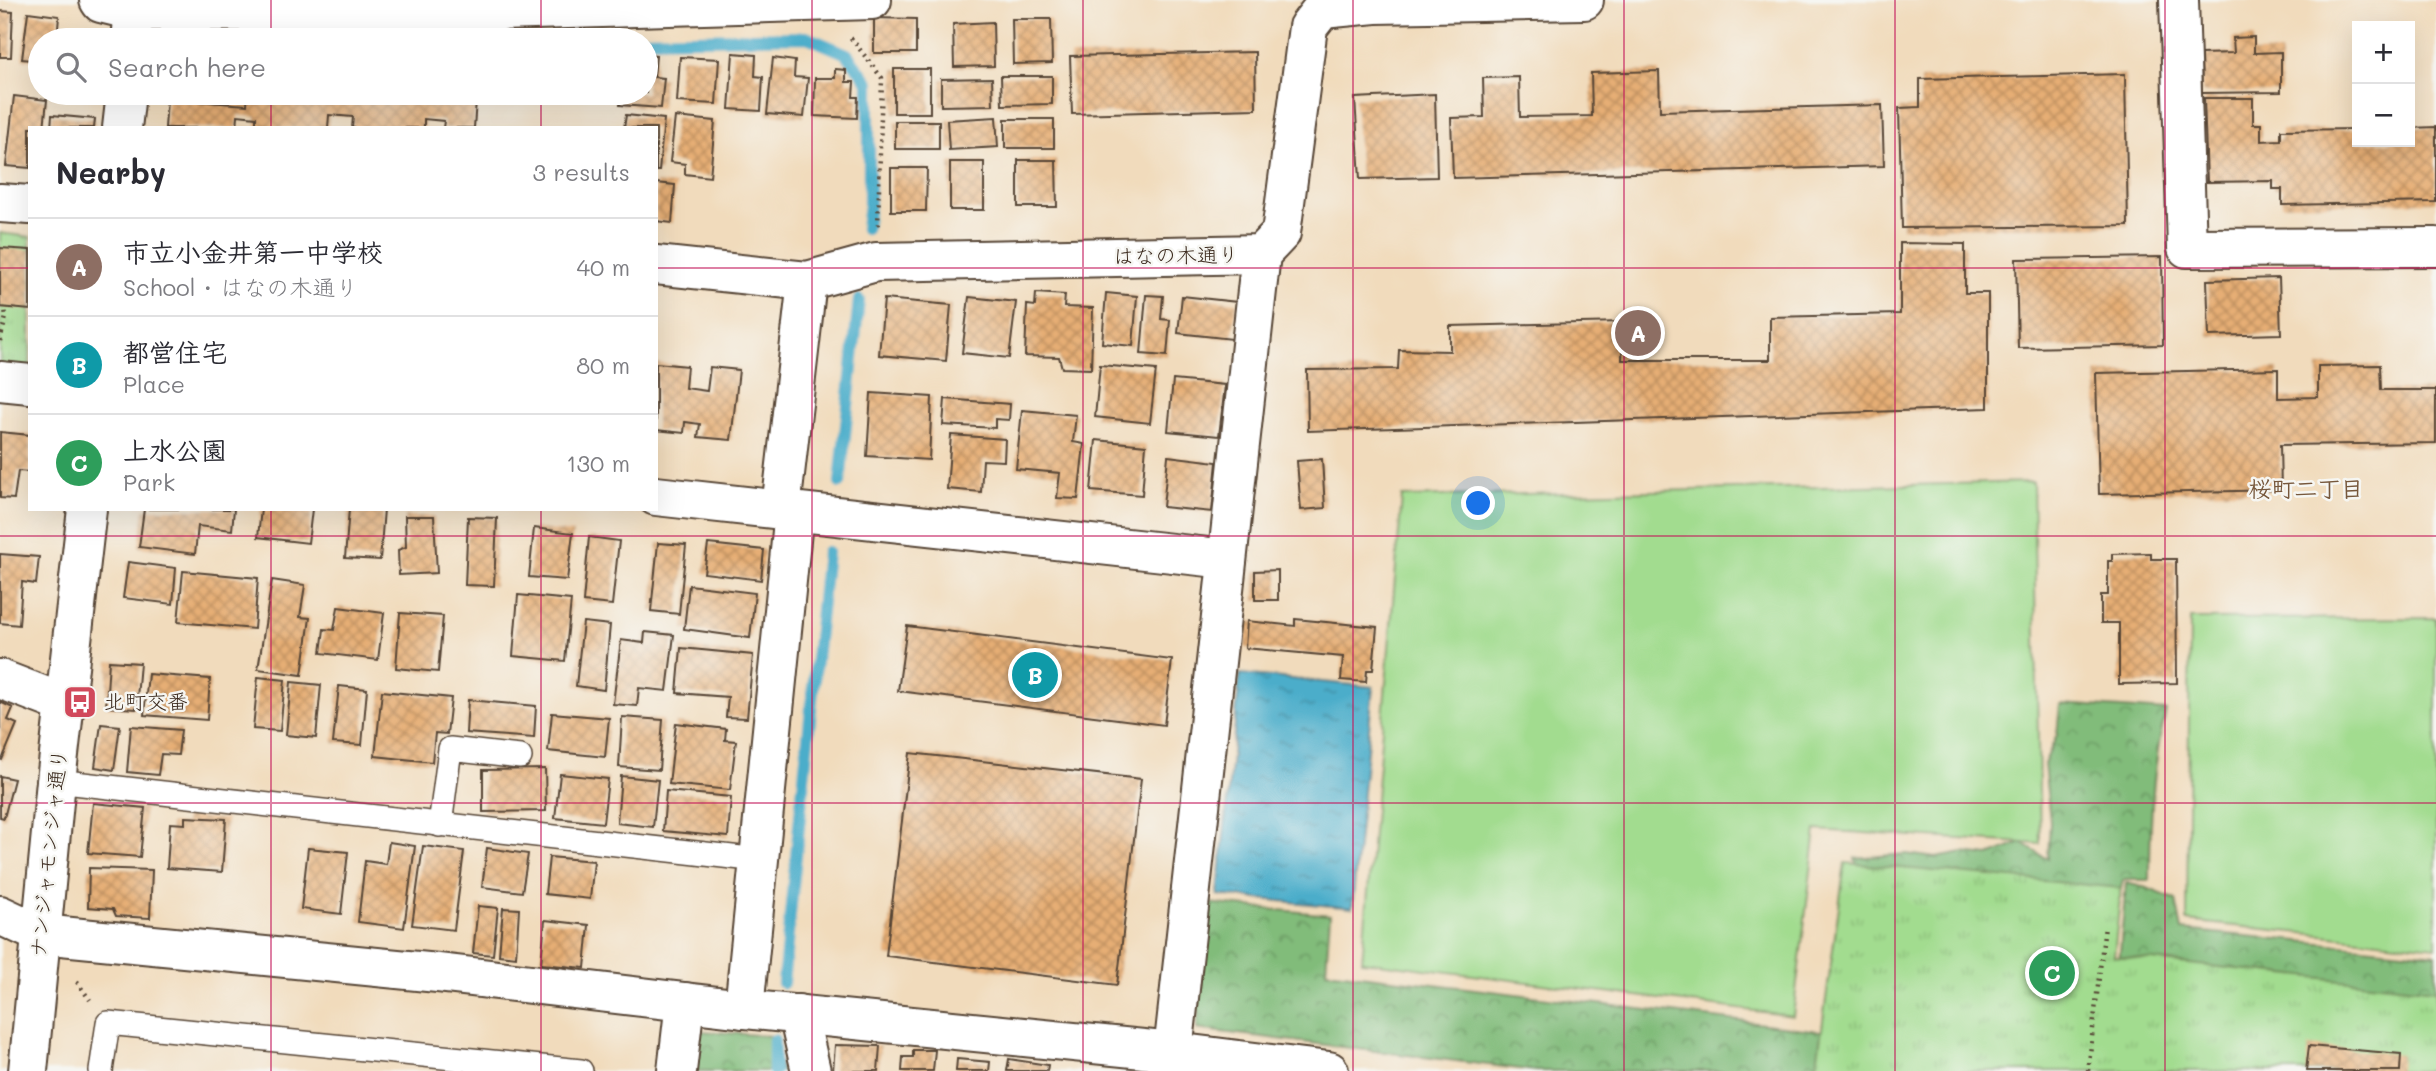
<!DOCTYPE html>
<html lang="en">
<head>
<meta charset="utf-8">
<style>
	:root { --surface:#fff; --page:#f2f2f3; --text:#2b2b33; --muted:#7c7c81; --line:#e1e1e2; --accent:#d1495b }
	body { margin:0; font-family:Mali,"Klee One",sans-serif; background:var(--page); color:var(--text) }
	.controls { position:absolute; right:21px; top:21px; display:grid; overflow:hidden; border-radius:0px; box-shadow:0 7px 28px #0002 }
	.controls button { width:63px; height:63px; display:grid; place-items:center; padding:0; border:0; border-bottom:2px solid var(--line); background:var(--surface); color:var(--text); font:35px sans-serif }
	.you { position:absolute; left:1479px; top:504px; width:24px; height:24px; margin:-18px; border:5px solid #fff; border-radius:50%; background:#1a73e8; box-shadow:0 0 0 10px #1a73e833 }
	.badge { display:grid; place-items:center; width:46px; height:46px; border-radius:50%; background:var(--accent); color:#fff; font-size:23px; font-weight:700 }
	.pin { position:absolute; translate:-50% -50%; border:4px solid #fff; box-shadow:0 2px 7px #0006 }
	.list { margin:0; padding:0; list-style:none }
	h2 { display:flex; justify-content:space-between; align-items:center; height:91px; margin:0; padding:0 28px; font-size:30px }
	h2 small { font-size:23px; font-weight:400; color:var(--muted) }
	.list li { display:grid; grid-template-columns:46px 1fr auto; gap:21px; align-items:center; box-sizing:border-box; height:98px; padding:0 28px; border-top:2px solid var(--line) }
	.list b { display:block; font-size:26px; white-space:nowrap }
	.list p { margin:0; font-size:23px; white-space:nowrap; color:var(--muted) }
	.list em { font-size:23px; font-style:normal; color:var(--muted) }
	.icon { flex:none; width:38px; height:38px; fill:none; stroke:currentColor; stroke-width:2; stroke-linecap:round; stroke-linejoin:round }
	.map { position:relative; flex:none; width:2436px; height:1071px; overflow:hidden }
	.search { position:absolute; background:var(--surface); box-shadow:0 7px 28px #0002; left:28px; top:28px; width:630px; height:77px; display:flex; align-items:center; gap:18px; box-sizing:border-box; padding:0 24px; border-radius:38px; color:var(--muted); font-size:26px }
	.panel { position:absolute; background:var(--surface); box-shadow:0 7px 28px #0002; left:28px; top:126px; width:630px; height:385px; border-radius:0px }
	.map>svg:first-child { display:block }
	.grass { fill:#a2dc8f; stroke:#6e8356; stroke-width:2 }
	.forest { fill:url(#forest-crowns); stroke:#5e734c; stroke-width:2 }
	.park { fill:url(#park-tufts); stroke:#6e8356; stroke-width:2 }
	.water { fill:url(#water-ripples); stroke:#436c74; stroke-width:2 }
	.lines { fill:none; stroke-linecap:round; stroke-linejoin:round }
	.stream { stroke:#4badca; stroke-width:12 }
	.building { fill:url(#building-cross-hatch) }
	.service-casing { stroke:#564536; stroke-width:26 }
	.minor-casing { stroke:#564536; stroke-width:42 }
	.tertiary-casing { stroke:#564536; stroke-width:42 }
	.path { stroke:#564536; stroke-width:4.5; stroke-dasharray:2 5; stroke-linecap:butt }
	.service { stroke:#fff; stroke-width:23 }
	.minor { stroke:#fff; stroke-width:38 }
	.tertiary { stroke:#fff; stroke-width:38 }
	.grid { fill:none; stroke:#c2185b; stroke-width:2; stroke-opacity:0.55 }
	.labels { text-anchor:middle; stroke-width:5; stroke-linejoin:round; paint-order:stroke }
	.street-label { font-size:21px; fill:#3b2a1e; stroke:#f6f6f2 }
	.poi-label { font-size:21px; fill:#3b2a1e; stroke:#f6f6f2; text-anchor:start }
	.neighbourhood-label { font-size:23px; font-weight:bold; fill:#77583c; stroke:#f6f6f2 }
</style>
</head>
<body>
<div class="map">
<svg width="2436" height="1071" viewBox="0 0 2436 1071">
	<defs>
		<pattern id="forest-crowns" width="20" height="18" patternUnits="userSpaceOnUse" patternTransform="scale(1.75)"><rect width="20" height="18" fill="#81bc7a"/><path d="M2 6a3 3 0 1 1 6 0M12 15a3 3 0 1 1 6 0" fill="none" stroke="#6b9963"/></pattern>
		<pattern id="park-tufts" width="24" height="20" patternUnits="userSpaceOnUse" patternTransform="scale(1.75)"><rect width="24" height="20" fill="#a2dc8f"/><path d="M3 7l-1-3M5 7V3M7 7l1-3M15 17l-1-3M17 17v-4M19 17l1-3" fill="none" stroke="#8cbd7b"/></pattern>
		<pattern id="water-ripples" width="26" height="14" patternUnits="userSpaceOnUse" patternTransform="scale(1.75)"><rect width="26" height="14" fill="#4badca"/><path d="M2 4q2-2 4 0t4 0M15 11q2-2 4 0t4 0" fill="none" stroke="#408da3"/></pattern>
		<pattern id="building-cross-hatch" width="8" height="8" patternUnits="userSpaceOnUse" patternTransform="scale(1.75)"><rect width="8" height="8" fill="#e6ae75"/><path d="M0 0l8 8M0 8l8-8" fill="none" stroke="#bc8e5f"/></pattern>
	</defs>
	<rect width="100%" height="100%" fill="#f6f6f2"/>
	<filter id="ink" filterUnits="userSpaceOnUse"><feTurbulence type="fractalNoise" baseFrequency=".0143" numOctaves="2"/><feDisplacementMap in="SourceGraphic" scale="14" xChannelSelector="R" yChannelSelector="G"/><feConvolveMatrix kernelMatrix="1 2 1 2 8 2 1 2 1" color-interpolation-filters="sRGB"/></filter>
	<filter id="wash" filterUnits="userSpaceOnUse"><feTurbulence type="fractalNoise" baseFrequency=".00686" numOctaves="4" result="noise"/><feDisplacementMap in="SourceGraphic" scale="28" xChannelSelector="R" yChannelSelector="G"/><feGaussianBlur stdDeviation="1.57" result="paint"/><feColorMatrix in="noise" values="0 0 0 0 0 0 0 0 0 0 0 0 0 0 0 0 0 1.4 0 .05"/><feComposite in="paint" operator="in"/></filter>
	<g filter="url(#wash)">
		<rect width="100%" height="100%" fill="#f1dbbc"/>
		<g class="grass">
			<polygon points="2033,482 2040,844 1816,830 1793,1016 1362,961 1402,497"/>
			<polygon points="2436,618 2436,947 2187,921 2190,619"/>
		</g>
		<g class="forest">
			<path d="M 2060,704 L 2166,711 C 2152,765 2150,824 2150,880 L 2123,880 L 2113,921 L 1861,891 L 1855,858 L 1906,854 L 1936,858 L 1963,853 L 1989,856 L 2021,843 L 2048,859 L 2050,821 L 2044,764 L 2057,735 Z"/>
			<polygon points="2126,883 2147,888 2176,900 2182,930 2436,954 2436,1071 2117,987"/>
			<polygon points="1207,903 1330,915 1326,971 1821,1031 1817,1071 1537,1071 1197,1029"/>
			<polygon points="687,1030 772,1036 782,1071 682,1071"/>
		</g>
		<g class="park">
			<polygon points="0,233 30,237 30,375 0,372"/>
			<polygon points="1845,863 2121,888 2114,956 2436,990 2436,1071 1816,1071"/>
		</g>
		<polygon class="water" points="1240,674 1373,687 1352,908 1218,895"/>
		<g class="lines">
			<g class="stream">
				<polyline points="636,40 807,37 847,54 869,83 869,205 866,229"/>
				<polyline points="840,483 859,300"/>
				<polyline points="783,983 827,552"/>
				<polyline points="774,1040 774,1071"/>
			</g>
		</g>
		<g id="blocks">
			<g class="building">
				<polygon points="0,11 13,12 11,57 0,57"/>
				<polygon points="28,12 59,16 57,40 40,40 40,61 22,59"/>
				<polygon points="874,18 916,19 916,53 874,53"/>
				<polygon points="1012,19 1051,19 1052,63 1013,64"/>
				<polygon points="993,22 994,66 954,67 953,24"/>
				<polygon points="2254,37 2254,53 2281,52 2281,92 2202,93 2201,54 2234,53 2233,38"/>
				<polygon points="1255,52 1256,109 1072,114 1070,56"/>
				<polygon points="733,53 756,55 755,76 763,77 761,111 729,109"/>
				<polygon points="646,55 656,56 654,77 664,78 661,108 620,105 621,93 646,93"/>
				<polygon points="680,57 719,59 716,104 677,102"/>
				<polygon points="773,58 795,61 794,77 808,78 804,117 767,114"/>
				<polygon points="835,69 846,70 846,82 854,82 853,97 858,97 857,118 814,116 815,78 835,78"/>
				<rect x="894" y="69" width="36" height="44"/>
				<polygon points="1659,71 1660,111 1882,105 1884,166 1453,178 1451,118 1484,117 1483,78 1519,77 1520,117 1592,116 1591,73"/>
				<polygon points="2125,74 2128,226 1902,228 1899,108 1920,107 1920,79"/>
				<polygon points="1001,76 1052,76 1052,104 1002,105"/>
				<polygon points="992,78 993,105 941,106 941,79"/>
				<polygon points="248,93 337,98 339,93 344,93 430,99 431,93 446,93 445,98 476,100 474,128 443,128 444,121 424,119 424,128 352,128 353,117 329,115 328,128 256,128 256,117 238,115 237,128 165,128 167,99 247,105"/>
				<polygon points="1435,94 1437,177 1360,179 1355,98"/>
				<polygon points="14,96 47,100 44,128 30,128 30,168 6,166"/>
				<polygon points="2204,98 2253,98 2253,124 2261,124 2261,141 2281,140 2281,130 2357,129 2357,142 2410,142 2410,128 2436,127 2436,202 2282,205 2282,189 2273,189 2273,181 2207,182"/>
				<polygon points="52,115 95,119 94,128 51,128"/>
				<polygon points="626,115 664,119 659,171 656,171 656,128 624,128"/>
				<polygon points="675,117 715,121 710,177 685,174 685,164 670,162"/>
				<polygon points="996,117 998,147 949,150 947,120"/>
				<rect x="1005" y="119" width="49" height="29"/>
				<rect x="895" y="121" width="44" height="28"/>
				<polygon points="1018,160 1056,160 1057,207 1018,207"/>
				<rect x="950" y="162" width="34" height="48"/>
				<polygon points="891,168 927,168 926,211 891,211"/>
				<polygon points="656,183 675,185 672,223 656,221"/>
				<polygon points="1900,243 1965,244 1965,293 1988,293 1988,408 1308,431 1307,370 1398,369 1399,350 1450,351 1450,326 1623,322 1622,360 1770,360 1770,317 1900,314"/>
				<polygon points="0,248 30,250 30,310 0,307"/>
				<polygon points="2162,257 2163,345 2018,348 2016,259"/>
				<polygon points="2279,278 2281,334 2209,336 2207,280"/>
				<polygon points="1036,293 1065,295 1064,307 1093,308 1091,369 1062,368 1059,357 1025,356 1027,305 1035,306"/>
				<polygon points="1106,293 1137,296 1133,346 1102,343"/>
				<polygon points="1146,295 1163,296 1161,319 1170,320 1167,356 1141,354"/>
				<polygon points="1182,296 1237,302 1232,339 1178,333"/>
				<polygon points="969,297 1016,302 1009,358 962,353"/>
				<polygon points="884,299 951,305 946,361 879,355"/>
				<polygon points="656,363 687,366 685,388 707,391 710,367 739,370 731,440 698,437 700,424 685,422 684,433 656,430"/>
				<polygon points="1100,365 1156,370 1150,423 1095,417"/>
				<polygon points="2380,365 2381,390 2436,390 2436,443 2280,445 2281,490 2099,494 2096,373 2278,369 2278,398 2318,397 2318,366"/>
				<polygon points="1173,380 1225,385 1219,436 1168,431"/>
				<polygon points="871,393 932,397 929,460 867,456"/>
				<polygon points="945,399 1010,404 1009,420 995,419 995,428 943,425"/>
				<polygon points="1022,410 1076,415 1073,442 1084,444 1078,499 1057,498 1060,473 1016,469"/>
				<polygon points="0,432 30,435 30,472 18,471 14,499 0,498"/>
				<polygon points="951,435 1005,439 1004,461 983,460 981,492 947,489"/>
				<polygon points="1096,440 1146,445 1142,495 1091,491"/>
				<polygon points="1168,456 1217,462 1212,512 1163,507"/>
				<polygon points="1322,459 1325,508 1301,510 1297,461"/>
				<polygon points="144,509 234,509 232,530 198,526 195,554 139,547"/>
				<polygon points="261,509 312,509 308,543 258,537"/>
				<polygon points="349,509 384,509 380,560 345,558"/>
				<polygon points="405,516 434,516 437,573 399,575 398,550 406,547"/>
				<polygon points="468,517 497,518 494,586 465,585"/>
				<polygon points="534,528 573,533 567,580 529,577"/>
				<polygon points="589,537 619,541 612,605 583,602"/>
				<polygon points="658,543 686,545 679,614 651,611"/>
				<polygon points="708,544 764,550 761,580 704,573"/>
				<polygon points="2151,553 2151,559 2176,559 2177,683 2119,684 2119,623 2101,623 2101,595 2108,595 2108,561 2112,561 2112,554"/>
				<polygon points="0,554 39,557 36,584 22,582 19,625 0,623"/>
				<polygon points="128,562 176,568 173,604 123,598"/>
				<polygon points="1278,570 1278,600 1255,600 1255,571"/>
				<polygon points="183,571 258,578 254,629 178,622"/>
				<polygon points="272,580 305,585 300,617 310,618 302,675 258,669"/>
				<polygon points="689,585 755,593 750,638 684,629"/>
				<polygon points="518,595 571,600 565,661 513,656"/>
				<polygon points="338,607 384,613 378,660 321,653 324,629 334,630"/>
				<polygon points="400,613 443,616 438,672 396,668"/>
				<polygon points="1295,619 1377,627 1373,670 1367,670 1366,682 1341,680 1343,657 1245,648 1247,621 1295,626"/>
				<polygon points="583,622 610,625 604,690 576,686"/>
				<polygon points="907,626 1172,660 1164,725 898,691"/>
				<polygon points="645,632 674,635 667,691 639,688 637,706 613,704 621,640 644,643"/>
				<polygon points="681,648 753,655 747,718 726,717 728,697 677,693"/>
				<polygon points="109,661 140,663 136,709 106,707"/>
				<polygon points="148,674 210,679 207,720 144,715"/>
				<polygon points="258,677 285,680 280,731 253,729"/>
				<polygon points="291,682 321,685 316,738 286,735"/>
				<polygon points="339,686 367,689 362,745 333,743"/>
				<polygon points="382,691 451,698 447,734 435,733 432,762 375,756"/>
				<polygon points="468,700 536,706 534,738 466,733"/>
				<polygon points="0,702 13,708 8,720 17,724 2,760 0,759"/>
				<polygon points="552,713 609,718 605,757 548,751"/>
				<polygon points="622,717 663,720 659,770 619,767"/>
				<polygon points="676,723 726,729 725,740 736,741 730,790 669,784"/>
				<polygon points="101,724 120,726 114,770 95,767"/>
				<polygon points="131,726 181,730 178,755 161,754 158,775 127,772"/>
				<polygon points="910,753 1141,779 1117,985 886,956"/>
				<polygon points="545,769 546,811 483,812 483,770"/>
				<polygon points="560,774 608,779 603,823 555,818"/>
				<polygon points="0,776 14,779 4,818 0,817"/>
				<polygon points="621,776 658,780 653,827 617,823"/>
				<polygon points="666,791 731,797 728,837 663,831"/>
				<polygon points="93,803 145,808 140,857 88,853"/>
				<polygon points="185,817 226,819 222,872 167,868 170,823 185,824"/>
				<polygon points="389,842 415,846 404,928 358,922 365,861 386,864"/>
				<polygon points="423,846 464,851 454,930 412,925"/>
				<polygon points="308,848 348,852 341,914 301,909"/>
				<polygon points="487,848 528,854 522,892 482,887"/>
				<polygon points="549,857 594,861 590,899 545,894"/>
				<polygon points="89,868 152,870 150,918 116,916 113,909 88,907"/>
				<polygon points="478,906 498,908 493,955 473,953"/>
				<polygon points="503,908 519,909 516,957 499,955"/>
				<polygon points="545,920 589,925 585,968 541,964"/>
				<polygon points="835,1045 880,1046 878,1071 833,1071"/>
				<polygon points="2309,1046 2401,1054 2400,1071 2306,1071"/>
				<polygon points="913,1050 935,1050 933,1071 902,1071 903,1057 913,1057"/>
				<polygon points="957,1059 990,1062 989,1071 956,1071"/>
				<polygon points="1009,1059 1048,1065 1047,1071 1007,1071"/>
			</g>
		</g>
	</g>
	<g filter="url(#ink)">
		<use href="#blocks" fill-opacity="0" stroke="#564536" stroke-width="2"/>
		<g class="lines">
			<g class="service-casing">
				<g id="service">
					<polyline points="56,781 759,860"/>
					<polyline points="440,825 450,749 520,757"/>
					<polyline points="101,1071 108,1023 581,1071"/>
				</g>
			</g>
			<g class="minor-casing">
				<g id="minor">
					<polyline points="99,0 101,3 134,11"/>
					<polyline points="2179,0 2187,248 2436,247"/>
					<polyline points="131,40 134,11 433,13 872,0"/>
					<polyline points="122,128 126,93"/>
					<polyline points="0,203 30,205"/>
					<polyline points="0,381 30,384"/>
					<polyline points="0,679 65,704"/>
					<polyline points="0,915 41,934 438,973 744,1009 1173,1052 1329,1071"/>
					<polyline points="744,1009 794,511"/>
					<polyline points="798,1014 811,1071"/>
					<polyline points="1173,1052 1261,254"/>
					<polyline points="677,1071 685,1002"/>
				</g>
			</g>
			<g class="tertiary-casing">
				<g id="tertiary">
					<polyline points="656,265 807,281 876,262 1261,254 1281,233 1308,27 1322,9 1375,4 1584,0"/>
					<polyline points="656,496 1227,559"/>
					<polyline points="781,509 807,281"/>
					<polyline points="28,1071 56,781 87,509"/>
				</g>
			</g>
			<g class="path">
				<polyline points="851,38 882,78 878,226"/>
				<polyline points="0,341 6,317 5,308"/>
				<polyline points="77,982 90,1000"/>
				<polyline points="2088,1071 2105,926"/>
			</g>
			<use href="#service" class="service"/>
			<use href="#minor" class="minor"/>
			<use href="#tertiary" class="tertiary"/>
		</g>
	</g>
	<path class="grid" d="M 271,0 L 271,40M 541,0 L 541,40M 812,0 L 812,1071M 1083,0 L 1083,1071M 1353,0 L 1353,1071M 1624,0 L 1624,1071M 1895,0 L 1895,1071M 2165,0 L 2165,1071M 271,93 L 271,128M 541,93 L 541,128M 0,268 L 30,268M 656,268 L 2436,268M 271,509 L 271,1071M 541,509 L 541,1071M 0,536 L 2436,536M 0,803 L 2436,803"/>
	<defs>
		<g id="bus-square" transform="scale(1.75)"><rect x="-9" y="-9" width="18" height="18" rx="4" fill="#d1495b" stroke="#f6f6f2"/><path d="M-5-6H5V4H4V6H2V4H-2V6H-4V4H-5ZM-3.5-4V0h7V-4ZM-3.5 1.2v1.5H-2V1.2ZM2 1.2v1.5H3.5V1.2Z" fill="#fff"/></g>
	</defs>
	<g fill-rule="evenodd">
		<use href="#bus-square" x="80" y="702"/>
	</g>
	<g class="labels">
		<g class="street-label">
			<text transform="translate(1176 256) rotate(-1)" y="7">はなの木通り</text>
			<text transform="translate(49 853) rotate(-84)" y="7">ナンジャモンジャ通り</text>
		</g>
		<g class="poi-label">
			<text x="104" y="709">北町交番</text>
		</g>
		<g class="neighbourhood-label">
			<text x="2306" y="497">桜町二丁目</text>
		</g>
	</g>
</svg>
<div class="controls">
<button>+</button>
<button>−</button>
</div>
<div class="you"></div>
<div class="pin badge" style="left:1638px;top:333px;background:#8d6e63">A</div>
<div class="pin badge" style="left:1035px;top:675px;background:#0f9aa8">B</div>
<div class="pin badge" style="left:2052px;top:973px;background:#2e9e5b">C</div>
<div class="search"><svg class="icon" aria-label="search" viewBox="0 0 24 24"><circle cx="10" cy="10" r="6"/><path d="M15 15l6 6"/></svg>Search here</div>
<section class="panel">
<h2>Nearby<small>3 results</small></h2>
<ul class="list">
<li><span class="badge" style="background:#8d6e63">A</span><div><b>市立小金井第一中学校</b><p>School · はなの木通り</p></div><em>40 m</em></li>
<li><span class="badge" style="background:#0f9aa8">B</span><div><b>都営住宅</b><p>Place</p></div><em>80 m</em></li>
<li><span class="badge" style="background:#2e9e5b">C</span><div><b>上水公園</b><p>Park</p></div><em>130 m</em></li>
</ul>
</section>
</div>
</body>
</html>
